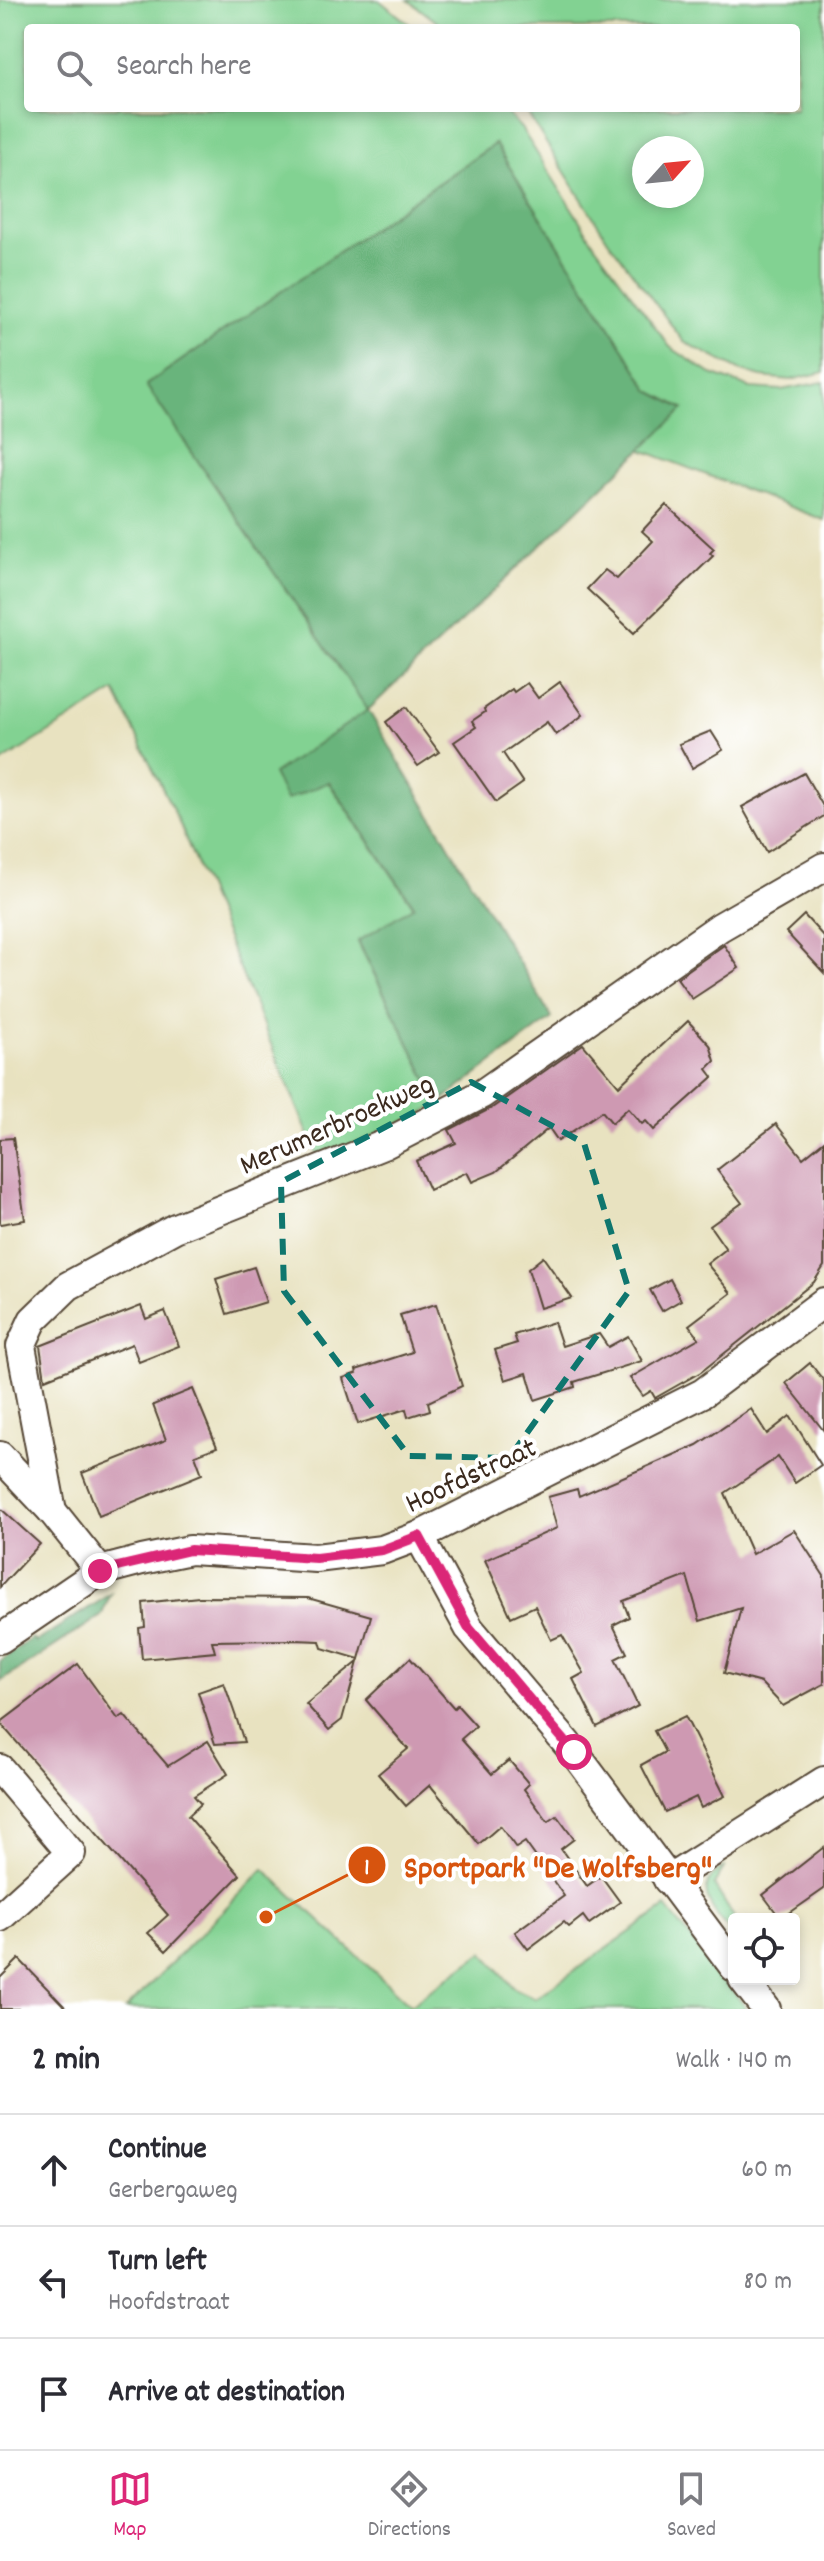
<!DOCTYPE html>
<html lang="en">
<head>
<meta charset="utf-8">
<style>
	:root { --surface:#fff; --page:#f7f7f7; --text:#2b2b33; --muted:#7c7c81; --line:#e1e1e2; --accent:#db2777 }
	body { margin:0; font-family:Dekko,sans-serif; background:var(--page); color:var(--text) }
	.controls { position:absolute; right:24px; bottom:24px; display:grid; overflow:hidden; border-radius:8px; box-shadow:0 4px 12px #0003 }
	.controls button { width:72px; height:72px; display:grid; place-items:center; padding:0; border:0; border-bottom:2px solid var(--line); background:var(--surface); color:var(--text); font:40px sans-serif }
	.compass { position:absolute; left:632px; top:136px; width:72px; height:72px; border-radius:50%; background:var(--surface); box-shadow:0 4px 12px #0003; rotate:63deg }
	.stop { position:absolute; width:24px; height:24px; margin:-18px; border:6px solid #db2777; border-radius:50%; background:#fff }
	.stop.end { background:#db2777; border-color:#fff; box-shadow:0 2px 8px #0008 }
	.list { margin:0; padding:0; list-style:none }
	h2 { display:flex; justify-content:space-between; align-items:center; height:104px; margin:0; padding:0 32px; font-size:34px }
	h2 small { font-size:26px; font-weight:400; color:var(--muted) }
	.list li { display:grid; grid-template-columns:52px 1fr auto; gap:24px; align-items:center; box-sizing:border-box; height:112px; padding:0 32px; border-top:2px solid var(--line) }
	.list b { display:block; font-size:30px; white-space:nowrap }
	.list p { margin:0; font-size:26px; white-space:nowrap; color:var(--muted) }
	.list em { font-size:26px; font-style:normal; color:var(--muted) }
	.icon { flex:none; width:44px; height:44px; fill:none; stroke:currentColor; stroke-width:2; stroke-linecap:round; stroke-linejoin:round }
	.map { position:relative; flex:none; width:824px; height:2009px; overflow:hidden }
	.search { position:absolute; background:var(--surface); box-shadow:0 4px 12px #0003; left:24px; right:24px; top:24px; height:88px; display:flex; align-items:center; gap:20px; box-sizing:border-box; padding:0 28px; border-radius:8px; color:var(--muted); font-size:30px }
	.sheet { height:440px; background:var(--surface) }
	nav { display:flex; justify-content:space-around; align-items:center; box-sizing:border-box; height:112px; border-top:2px solid var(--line); background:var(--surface); font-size:22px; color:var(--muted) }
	nav a { display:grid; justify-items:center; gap:4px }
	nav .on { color:var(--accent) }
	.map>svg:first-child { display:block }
	.green { fill:#82d292; stroke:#5e7e58; stroke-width:2; fill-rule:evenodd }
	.forest { fill:#69b47c; stroke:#526f4d; stroke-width:2 }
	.building { fill:#ce99b2 }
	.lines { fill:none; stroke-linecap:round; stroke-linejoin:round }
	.minor-casing { stroke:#554636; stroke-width:32 }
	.minor { stroke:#fff; stroke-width:28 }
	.route { stroke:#db2777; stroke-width:10 }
	.marked { fill:none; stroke:#0f766e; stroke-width:6; stroke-dasharray:16 10; stroke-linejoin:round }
	.labels { text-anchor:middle; stroke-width:8; stroke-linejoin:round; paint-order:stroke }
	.street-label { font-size:30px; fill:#3b2a1e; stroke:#fff }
	.leader { fill:none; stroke:#d7540e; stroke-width:3 }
	.callout-dot { fill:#d7540e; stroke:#fff; stroke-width:3 }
	.mark-label { font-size:24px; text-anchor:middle; font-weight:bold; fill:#fff }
	.callout-label { font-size:32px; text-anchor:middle; font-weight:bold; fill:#d7540e; stroke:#fff; stroke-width:8; stroke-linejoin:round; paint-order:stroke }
</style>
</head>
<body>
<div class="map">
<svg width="824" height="2009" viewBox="0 0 824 2009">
	<rect width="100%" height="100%" fill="#fff"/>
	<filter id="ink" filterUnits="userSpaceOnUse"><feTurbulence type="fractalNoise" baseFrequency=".0125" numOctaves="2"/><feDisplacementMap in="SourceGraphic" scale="16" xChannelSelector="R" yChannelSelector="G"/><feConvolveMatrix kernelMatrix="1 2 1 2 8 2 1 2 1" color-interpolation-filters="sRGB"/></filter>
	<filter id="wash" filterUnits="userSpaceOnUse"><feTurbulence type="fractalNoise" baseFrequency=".006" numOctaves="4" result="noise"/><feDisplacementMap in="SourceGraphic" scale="32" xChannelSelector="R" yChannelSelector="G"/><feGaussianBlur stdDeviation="1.8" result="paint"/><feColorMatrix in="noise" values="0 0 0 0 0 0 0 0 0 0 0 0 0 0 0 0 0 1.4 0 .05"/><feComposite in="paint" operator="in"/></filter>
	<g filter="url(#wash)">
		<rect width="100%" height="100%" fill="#e8e2c0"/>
		<g class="green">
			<polygon points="0,0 379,0 414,28 28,28 28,108 502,108 521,128 595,245 670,347 711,374 751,388 781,390 824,382 824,520 639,449 683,408 650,391 495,144 146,385 368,710 328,782 414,907 358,942 439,1103 418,1116 319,1160 178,820 115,691 0,763"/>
			<path d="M 408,0 L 824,0 L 824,372 L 791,380 L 761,377 L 739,370 L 684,342 L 608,240 L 524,108 L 796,108 L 796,28 L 445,28 ZM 644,148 L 692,148 L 692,196 L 644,196 Z"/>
			<path d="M 725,1866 L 714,1885 L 735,1919 L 734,1936 C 715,1911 688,1890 725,1866 Z"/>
			<polygon points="264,1869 410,2005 483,1952 514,1988 535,1998 666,1907 747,2009 126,2009"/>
		</g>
		<g class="forest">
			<polygon points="495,144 650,391 684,409 368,710 552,1018 439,1103 358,941 414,906 329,782 286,800 273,774 368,710 146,385"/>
			<polygon points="111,1594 101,1616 0,1682 0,1661 32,1638 35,1642"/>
		</g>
		<g id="blocks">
			<g class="building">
				<polygon points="666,505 714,549 710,553 713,556 634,633 587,589 605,570 617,579 653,541 642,531"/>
				<polygon points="560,682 583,715 556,735 547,722 503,753 523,783 496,802 454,742 476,727 472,721 485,712 484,709 512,689 514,692 527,683 538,698"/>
				<polygon points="406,707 439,752 418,766 386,722"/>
				<polygon points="711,731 723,750 692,768 679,744"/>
				<polygon points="804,773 824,808 824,816 767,852 742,807"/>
				<polygon points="804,915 824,937 824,973 786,932"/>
				<polygon points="724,945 739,968 692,999 677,978"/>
				<polygon points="688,1021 710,1045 715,1061 707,1069 713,1077 654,1130 646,1121 642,1124 628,1108 612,1123 602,1111 558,1141 549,1128 496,1172 472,1182 467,1172 429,1190 416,1161 456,1143 449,1130 492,1108 583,1044 619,1086"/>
				<polygon points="776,1124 803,1158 824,1141 824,1266 814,1282 701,1372 655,1398 651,1391 643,1396 630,1378 699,1338 689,1325 731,1293 707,1264 726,1249 710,1226 742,1203 717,1170"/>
				<polygon points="13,1138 25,1220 0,1224 0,1139"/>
				<polygon points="543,1257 572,1298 540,1308 528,1269"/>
				<polygon points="254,1267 266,1302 227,1314 216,1279"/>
				<polygon points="670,1279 681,1300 662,1311 650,1290"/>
				<polygon points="436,1304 462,1386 428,1402 430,1410 408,1417 406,1409 358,1424 343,1378 357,1373 356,1370 412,1352 400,1315"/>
				<polygon points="141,1306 146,1319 165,1311 179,1346 139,1362 132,1344 45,1379 40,1346"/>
				<polygon points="554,1322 562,1346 599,1334 608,1347 628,1336 642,1361 574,1382 575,1387 535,1400 527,1373 505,1380 495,1350 517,1343 514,1335"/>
				<polygon points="810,1363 824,1381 824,1431 786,1383"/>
				<polygon points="193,1389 217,1447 195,1455 202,1474 99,1516 82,1473 166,1440 153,1405"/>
				<polygon points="751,1409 767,1434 790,1416 821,1465 795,1483 778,1457 725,1493 752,1554 794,1530 824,1576 824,1684 783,1706 761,1683 724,1673 741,1608 700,1621 687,1576 623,1601 629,1617 613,1625 627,1653 615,1659 638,1706 597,1727 573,1679 584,1673 562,1635 551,1640 535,1606 511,1617 485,1560 557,1528 548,1497 577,1489 579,1496 697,1445"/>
				<polygon points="0,1508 40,1544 0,1587"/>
				<polygon points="199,1597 308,1598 371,1616 359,1659 322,1648 320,1641 294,1640 212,1641 215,1652 142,1659 139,1628 145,1627 143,1603"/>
				<polygon points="410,1658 454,1708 457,1705 476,1726 461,1739 492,1774 509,1760 529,1784 524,1789 548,1822 557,1816 574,1839 561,1849 587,1886 601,1876 620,1902 589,1924 583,1916 569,1927 564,1922 528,1949 515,1932 564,1896 525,1842 516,1848 500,1826 479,1844 430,1785 406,1806 378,1774 408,1749 366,1700"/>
				<polygon points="358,1662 342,1720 329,1730 306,1704"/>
				<polygon points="78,1664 118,1719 124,1715 168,1766 208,1741 228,1774 194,1796 201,1804 188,1816 240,1875 166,1951 148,1933 168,1915 0,1723"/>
				<polygon points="224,1683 237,1720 244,1742 215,1744 198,1692"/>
				<polygon points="685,1716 725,1796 701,1808 696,1797 665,1812 641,1765 665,1752 654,1731"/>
				<polygon points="824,1847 824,1889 781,1919 763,1895"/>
				<polygon points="19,1959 67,2009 0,2009 0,1978"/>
			</g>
		</g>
	</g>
	<g filter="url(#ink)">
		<use href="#blocks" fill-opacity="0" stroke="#554636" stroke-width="2"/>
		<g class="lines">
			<g class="minor-casing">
				<g id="minor">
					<polyline points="0,1456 52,1511 100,1571"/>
					<polyline points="52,1511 21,1346 33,1320 68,1286 175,1228 383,1145 482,1094 720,927 824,867"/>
					<polyline points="419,1536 469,1628 574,1752 734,1967"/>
					<polyline points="0,1639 100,1571 142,1560 190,1550 316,1558 382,1550 419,1536 703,1393 824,1302"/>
					<polyline points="0,1769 71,1853 0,1917"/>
					<polyline points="668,1880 824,1781"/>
					<polyline points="743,1979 766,2009"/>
				</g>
			</g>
			<use href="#minor" class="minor"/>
		</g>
	</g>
	<g class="lines" filter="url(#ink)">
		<polyline class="route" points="100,1571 190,1550 316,1558 382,1550 419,1536 469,1628 574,1752"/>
	</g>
	<path class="marked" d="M 471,1082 L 584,1143 L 629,1291 L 509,1458 L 409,1456 L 284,1291 L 281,1182 Z"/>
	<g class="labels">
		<g class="street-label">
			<text transform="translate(336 1123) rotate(-24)" y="10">Merumerbroekweg</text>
			<text transform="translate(470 1474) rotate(-25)" y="10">Hoofdstraat</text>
		</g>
	</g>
	<path class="leader" d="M266 1917L367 1865"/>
	<g class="callout-dot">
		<circle cx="266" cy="1917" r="8"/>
		<circle cx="367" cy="1865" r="20"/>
	</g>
	<g class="mark-label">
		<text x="367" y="1874">1</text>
	</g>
	<g class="callout-label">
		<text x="558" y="1877">Sportpark "De Wolfsberg"</text>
	</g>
</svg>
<div class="controls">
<button><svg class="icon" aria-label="locate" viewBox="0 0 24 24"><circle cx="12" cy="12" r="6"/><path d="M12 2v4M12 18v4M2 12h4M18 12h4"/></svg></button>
</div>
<svg class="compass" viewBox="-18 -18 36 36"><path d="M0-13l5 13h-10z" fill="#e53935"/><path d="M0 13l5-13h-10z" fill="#7c7c81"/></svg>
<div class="stop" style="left:574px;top:1752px"></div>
<div class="stop end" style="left:100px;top:1571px"></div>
<div class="search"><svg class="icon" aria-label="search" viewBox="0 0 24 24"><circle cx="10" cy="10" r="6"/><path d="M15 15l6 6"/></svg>Search here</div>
</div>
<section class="sheet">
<h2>2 min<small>Walk · 140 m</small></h2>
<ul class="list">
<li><svg class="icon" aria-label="ahead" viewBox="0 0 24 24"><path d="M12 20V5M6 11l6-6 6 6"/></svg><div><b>Continue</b><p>Gerbergaweg</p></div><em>60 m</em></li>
<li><svg class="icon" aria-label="left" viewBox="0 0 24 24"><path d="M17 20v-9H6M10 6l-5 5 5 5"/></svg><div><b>Turn left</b><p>Hoofdstraat</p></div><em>80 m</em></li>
<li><svg class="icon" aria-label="arrive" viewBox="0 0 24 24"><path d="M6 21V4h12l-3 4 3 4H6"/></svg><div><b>Arrive at destination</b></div></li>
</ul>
</section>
<nav>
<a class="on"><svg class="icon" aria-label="map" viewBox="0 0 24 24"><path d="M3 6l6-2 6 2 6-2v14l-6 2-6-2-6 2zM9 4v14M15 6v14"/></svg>Map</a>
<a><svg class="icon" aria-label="directions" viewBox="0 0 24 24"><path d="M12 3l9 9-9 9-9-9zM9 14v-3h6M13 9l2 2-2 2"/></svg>Directions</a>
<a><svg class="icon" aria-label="saved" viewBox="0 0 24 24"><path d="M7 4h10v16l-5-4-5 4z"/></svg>Saved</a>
</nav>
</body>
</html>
